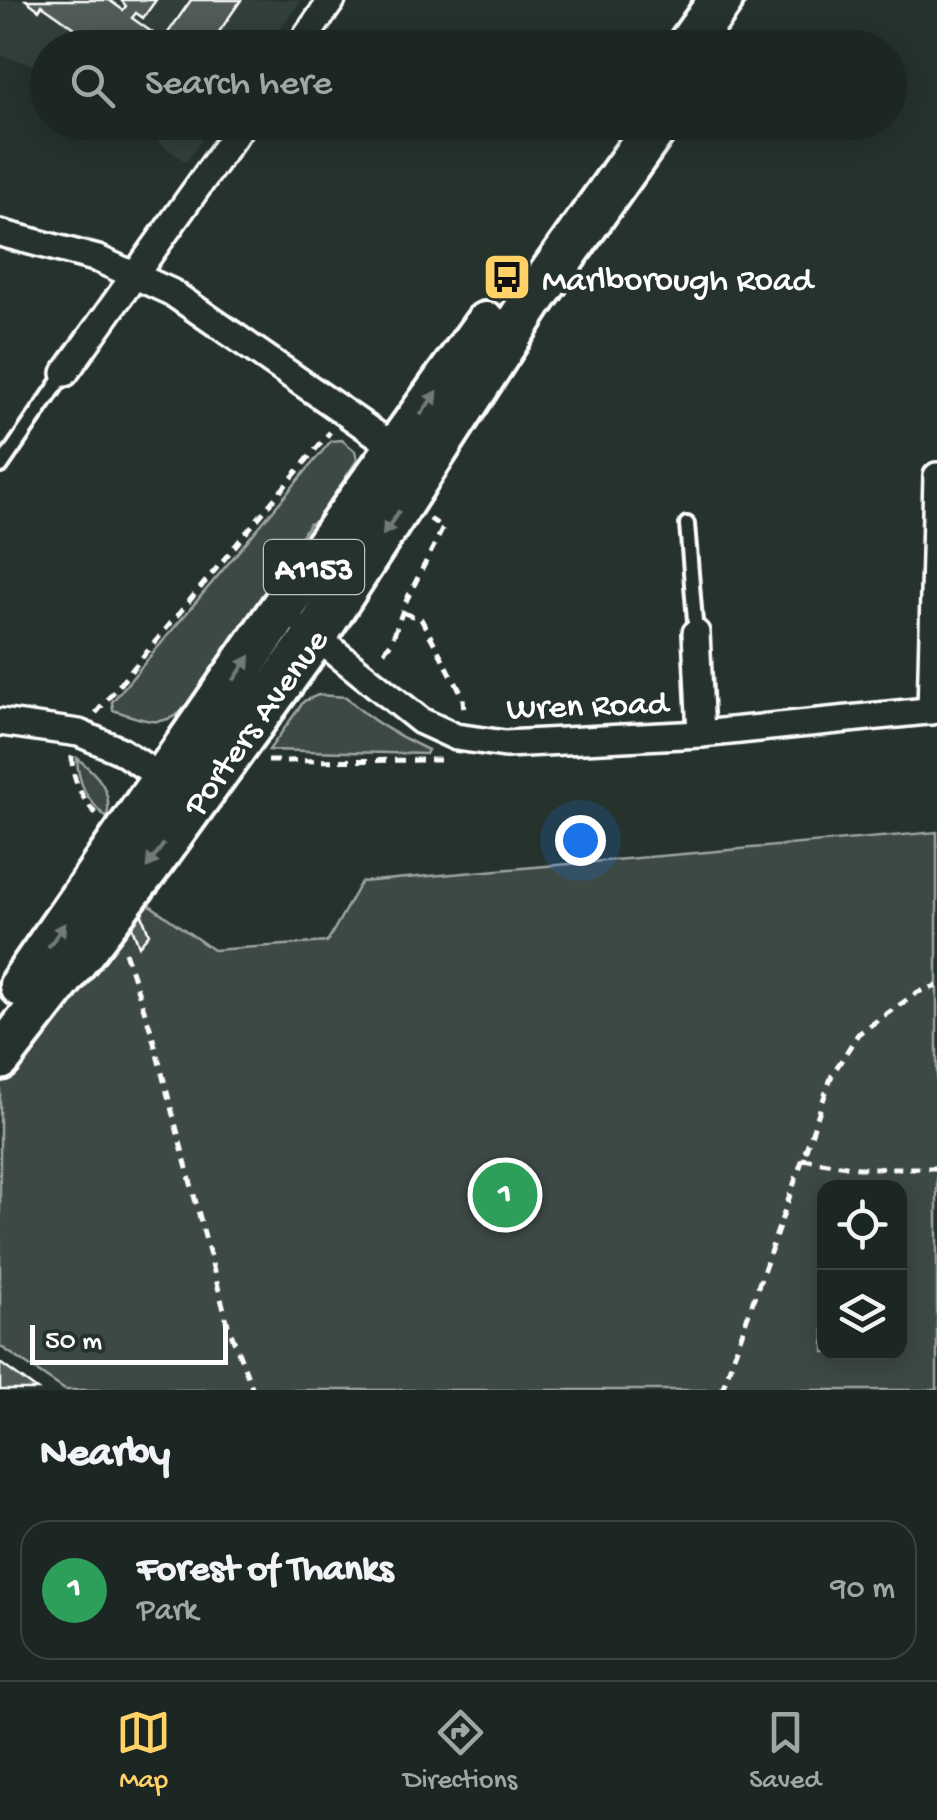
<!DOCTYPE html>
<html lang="en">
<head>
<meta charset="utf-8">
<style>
	:root { --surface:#1c2622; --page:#252e2a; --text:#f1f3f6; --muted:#a0a5a5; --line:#3a4340; --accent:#ffd166 }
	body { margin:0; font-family:"Gochi Hand",sans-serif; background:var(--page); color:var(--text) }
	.controls { position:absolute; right:30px; bottom:30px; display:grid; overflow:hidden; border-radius:20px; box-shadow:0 5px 25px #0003 }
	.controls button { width:90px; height:90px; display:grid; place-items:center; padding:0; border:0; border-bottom:2px solid var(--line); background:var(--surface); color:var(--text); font:50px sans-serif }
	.scale { position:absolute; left:30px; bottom:25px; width:198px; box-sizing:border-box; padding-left:10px; border:5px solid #fff; border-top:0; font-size:28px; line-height:35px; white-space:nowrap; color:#fff; -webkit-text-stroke:8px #26332d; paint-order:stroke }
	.you { position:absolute; left:580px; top:840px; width:35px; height:35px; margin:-25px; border:8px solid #fff; border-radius:50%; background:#1a73e8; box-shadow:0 0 0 15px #1a73e833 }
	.badge { display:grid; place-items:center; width:65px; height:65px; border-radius:50%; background:var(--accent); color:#fff; font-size:32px; font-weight:700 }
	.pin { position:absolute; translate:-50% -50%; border:5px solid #fff; box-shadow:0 2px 10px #0006 }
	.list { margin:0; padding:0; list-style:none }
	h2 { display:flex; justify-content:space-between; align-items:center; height:130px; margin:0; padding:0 40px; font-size:42px }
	h2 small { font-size:32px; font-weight:400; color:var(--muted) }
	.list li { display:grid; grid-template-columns:65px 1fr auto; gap:30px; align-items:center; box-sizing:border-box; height:140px; margin:0 20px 20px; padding:0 20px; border:2px solid var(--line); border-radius:30px }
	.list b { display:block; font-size:38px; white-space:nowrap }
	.list p { margin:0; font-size:32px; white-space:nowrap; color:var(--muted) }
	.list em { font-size:32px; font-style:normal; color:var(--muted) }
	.icon { flex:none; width:55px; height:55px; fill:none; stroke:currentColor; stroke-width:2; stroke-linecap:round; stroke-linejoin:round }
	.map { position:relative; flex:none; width:937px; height:1390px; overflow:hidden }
	.search { position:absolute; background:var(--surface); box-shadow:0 5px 25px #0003; left:30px; right:30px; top:30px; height:110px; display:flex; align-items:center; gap:25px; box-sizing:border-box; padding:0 35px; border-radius:55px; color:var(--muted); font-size:38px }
	.sheet { height:290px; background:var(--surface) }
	nav { display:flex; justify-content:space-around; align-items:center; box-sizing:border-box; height:140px; border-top:2px solid var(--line); background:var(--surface); font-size:28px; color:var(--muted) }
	nav a { display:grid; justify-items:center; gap:5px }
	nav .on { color:var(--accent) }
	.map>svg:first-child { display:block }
	.built { fill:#333f3a }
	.green { fill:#3e4944; stroke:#9ea4a2; stroke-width:2.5; fill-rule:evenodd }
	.building { fill:#515c57; stroke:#fff; stroke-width:2.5 }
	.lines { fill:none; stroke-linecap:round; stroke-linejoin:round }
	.service-casing { stroke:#fff; stroke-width:20 }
	.minor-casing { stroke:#fff; stroke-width:32 }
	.primary-casing { stroke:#fff; stroke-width:50 }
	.path { stroke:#fff; stroke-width:5; stroke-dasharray:10 8; stroke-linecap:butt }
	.service { stroke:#26332d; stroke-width:12 }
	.minor { stroke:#26332d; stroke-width:25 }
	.primary { stroke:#26332d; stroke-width:42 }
	.oneway { fill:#727a76 }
	.labels { text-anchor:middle; stroke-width:9; stroke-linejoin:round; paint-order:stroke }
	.shield { fill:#26332d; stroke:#bec2c0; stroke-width:2.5 }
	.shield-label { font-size:32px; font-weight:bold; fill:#fff }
	.poi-label { font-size:35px; fill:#fff; stroke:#26332d; text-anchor:start }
	.street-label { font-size:35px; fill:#fff; stroke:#26332d }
</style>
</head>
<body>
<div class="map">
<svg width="937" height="1390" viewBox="0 0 937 1390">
	<rect width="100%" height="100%" fill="#26332d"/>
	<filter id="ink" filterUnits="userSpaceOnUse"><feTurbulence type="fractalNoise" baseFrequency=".01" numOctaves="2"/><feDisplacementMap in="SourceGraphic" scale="20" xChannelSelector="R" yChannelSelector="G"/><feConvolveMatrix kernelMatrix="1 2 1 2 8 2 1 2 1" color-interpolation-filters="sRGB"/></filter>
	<g filter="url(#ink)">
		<g class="built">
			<polygon points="0,0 301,0 267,47 48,48 47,69 0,55"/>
			<polygon points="132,123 214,123 186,162"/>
		</g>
		<g class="green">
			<path d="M 342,440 L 355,451 L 357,460 L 318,520 L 309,524 L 273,583 L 182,711 C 159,730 139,718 113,710 L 112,702 L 331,441 Z"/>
			<path d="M 318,695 L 346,697 C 370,721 397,735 428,750 L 426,754 L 269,750 L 304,701 Z"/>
			<path d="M 77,758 C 98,775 113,790 107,818 C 88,801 78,785 77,758 Z"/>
			<path d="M 937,832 L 937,1390 L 65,1390 L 0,1346 L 0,1080 L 30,1039 L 144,901 L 213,950 L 327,942 L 361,882 ZM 824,1188 L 900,1188 L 900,1352 L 824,1352 Z"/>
		</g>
		<g class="building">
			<polygon points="26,0 109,0 123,10 126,6 121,0 156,0 143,18 136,13 132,18 163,40 191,0 241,0 208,48 87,48 70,35 75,28 42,5 39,10"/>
			<polygon points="139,907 149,934 139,946 129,919"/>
			<polygon points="0,1363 37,1390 0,1390"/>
		</g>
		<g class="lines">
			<g class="service-casing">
				<g id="service">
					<polyline points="1,466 65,373"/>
					<polyline points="687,524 696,633"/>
				</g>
			</g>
			<g class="minor-casing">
				<g id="minor">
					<polyline points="298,48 332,0"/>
					<polyline points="0,233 98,259 171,292 396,448"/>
					<polyline points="65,373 244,122"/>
					<polyline points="305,628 421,721 456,737 505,744 701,734 937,710"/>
					<polyline points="696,633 701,734"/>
					<polyline points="931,711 937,476"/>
					<polyline points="0,722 79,733 119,750 175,786"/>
				</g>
			</g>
			<g class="primary-casing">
				<g id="primary">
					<polyline points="687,48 721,0"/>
					<polyline points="21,985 280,611 486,324"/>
					<path id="s1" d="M 0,1058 L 147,868 L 315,636 L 534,298 L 659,122"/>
				</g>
			</g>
			<g class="path">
				<polyline points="404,613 421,619 463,696 464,716"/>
				<polyline points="384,651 391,643 407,599 443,528 430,519"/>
				<polyline points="96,713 330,432"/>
				<path d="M 72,756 C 71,779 83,801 99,817"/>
				<polyline points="268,761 442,760"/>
				<polyline points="125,952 151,1031 228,1325 253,1390"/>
				<polyline points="802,1159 859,1168 937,1168"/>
				<polyline points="722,1390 832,1075 858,1034 918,992 937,986"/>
			</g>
			<use href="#service" class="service"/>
			<use href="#minor" class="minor"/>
			<use href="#primary" class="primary"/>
		</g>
		<defs><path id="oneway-solid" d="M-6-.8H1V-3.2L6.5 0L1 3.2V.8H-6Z" transform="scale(2.5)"/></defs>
		<g class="oneway">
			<use href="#oneway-solid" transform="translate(429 403) rotate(-54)"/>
			<use href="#oneway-solid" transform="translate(391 523) rotate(124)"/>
			<use href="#oneway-solid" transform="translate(242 668) rotate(-56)"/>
			<use href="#oneway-solid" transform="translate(155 856) rotate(126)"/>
			<use href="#oneway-solid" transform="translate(57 935) rotate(-54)"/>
		</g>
	</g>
	<defs>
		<g id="bus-square" transform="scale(2.5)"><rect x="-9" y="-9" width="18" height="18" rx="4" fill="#ffd166" stroke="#26332d"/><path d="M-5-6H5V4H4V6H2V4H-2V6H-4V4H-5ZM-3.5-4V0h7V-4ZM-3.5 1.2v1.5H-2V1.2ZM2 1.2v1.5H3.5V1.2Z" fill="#111"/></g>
	</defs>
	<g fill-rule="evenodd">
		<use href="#bus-square" x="507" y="277"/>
	</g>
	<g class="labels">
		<rect class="shield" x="264" y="540" width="100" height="54" rx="8"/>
		<g class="shield-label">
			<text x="314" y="578">A1153</text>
		</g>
		<g class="poi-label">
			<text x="542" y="289">Marlborough Road</text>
		</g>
		<g class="street-label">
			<text transform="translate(587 703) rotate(-2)" y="12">Wren Road</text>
			<text dy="12" stroke="none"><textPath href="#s1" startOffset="422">Porters Avenue</textPath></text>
		</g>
	</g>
</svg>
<div class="controls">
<button><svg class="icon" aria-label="locate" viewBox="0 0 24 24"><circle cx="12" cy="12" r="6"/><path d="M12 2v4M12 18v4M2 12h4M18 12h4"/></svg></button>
<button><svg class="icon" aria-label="layers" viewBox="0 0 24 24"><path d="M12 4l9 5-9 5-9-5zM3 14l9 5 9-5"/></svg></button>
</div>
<div class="scale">50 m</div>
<div class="you"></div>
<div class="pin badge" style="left:505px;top:1195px;background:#2e9e5b">1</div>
<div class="search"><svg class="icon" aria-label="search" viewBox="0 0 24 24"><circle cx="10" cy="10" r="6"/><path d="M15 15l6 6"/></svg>Search here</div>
</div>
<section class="sheet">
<h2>Nearby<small></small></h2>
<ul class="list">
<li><span class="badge" style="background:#2e9e5b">1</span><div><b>Forest of Thanks</b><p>Park</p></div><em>90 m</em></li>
</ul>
</section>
<nav>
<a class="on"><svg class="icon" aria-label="map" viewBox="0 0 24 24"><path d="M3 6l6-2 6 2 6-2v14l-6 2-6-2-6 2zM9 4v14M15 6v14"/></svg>Map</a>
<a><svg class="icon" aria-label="directions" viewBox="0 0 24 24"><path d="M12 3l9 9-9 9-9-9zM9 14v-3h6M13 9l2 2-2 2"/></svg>Directions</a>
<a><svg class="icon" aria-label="saved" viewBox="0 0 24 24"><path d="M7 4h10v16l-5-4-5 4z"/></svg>Saved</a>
</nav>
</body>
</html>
